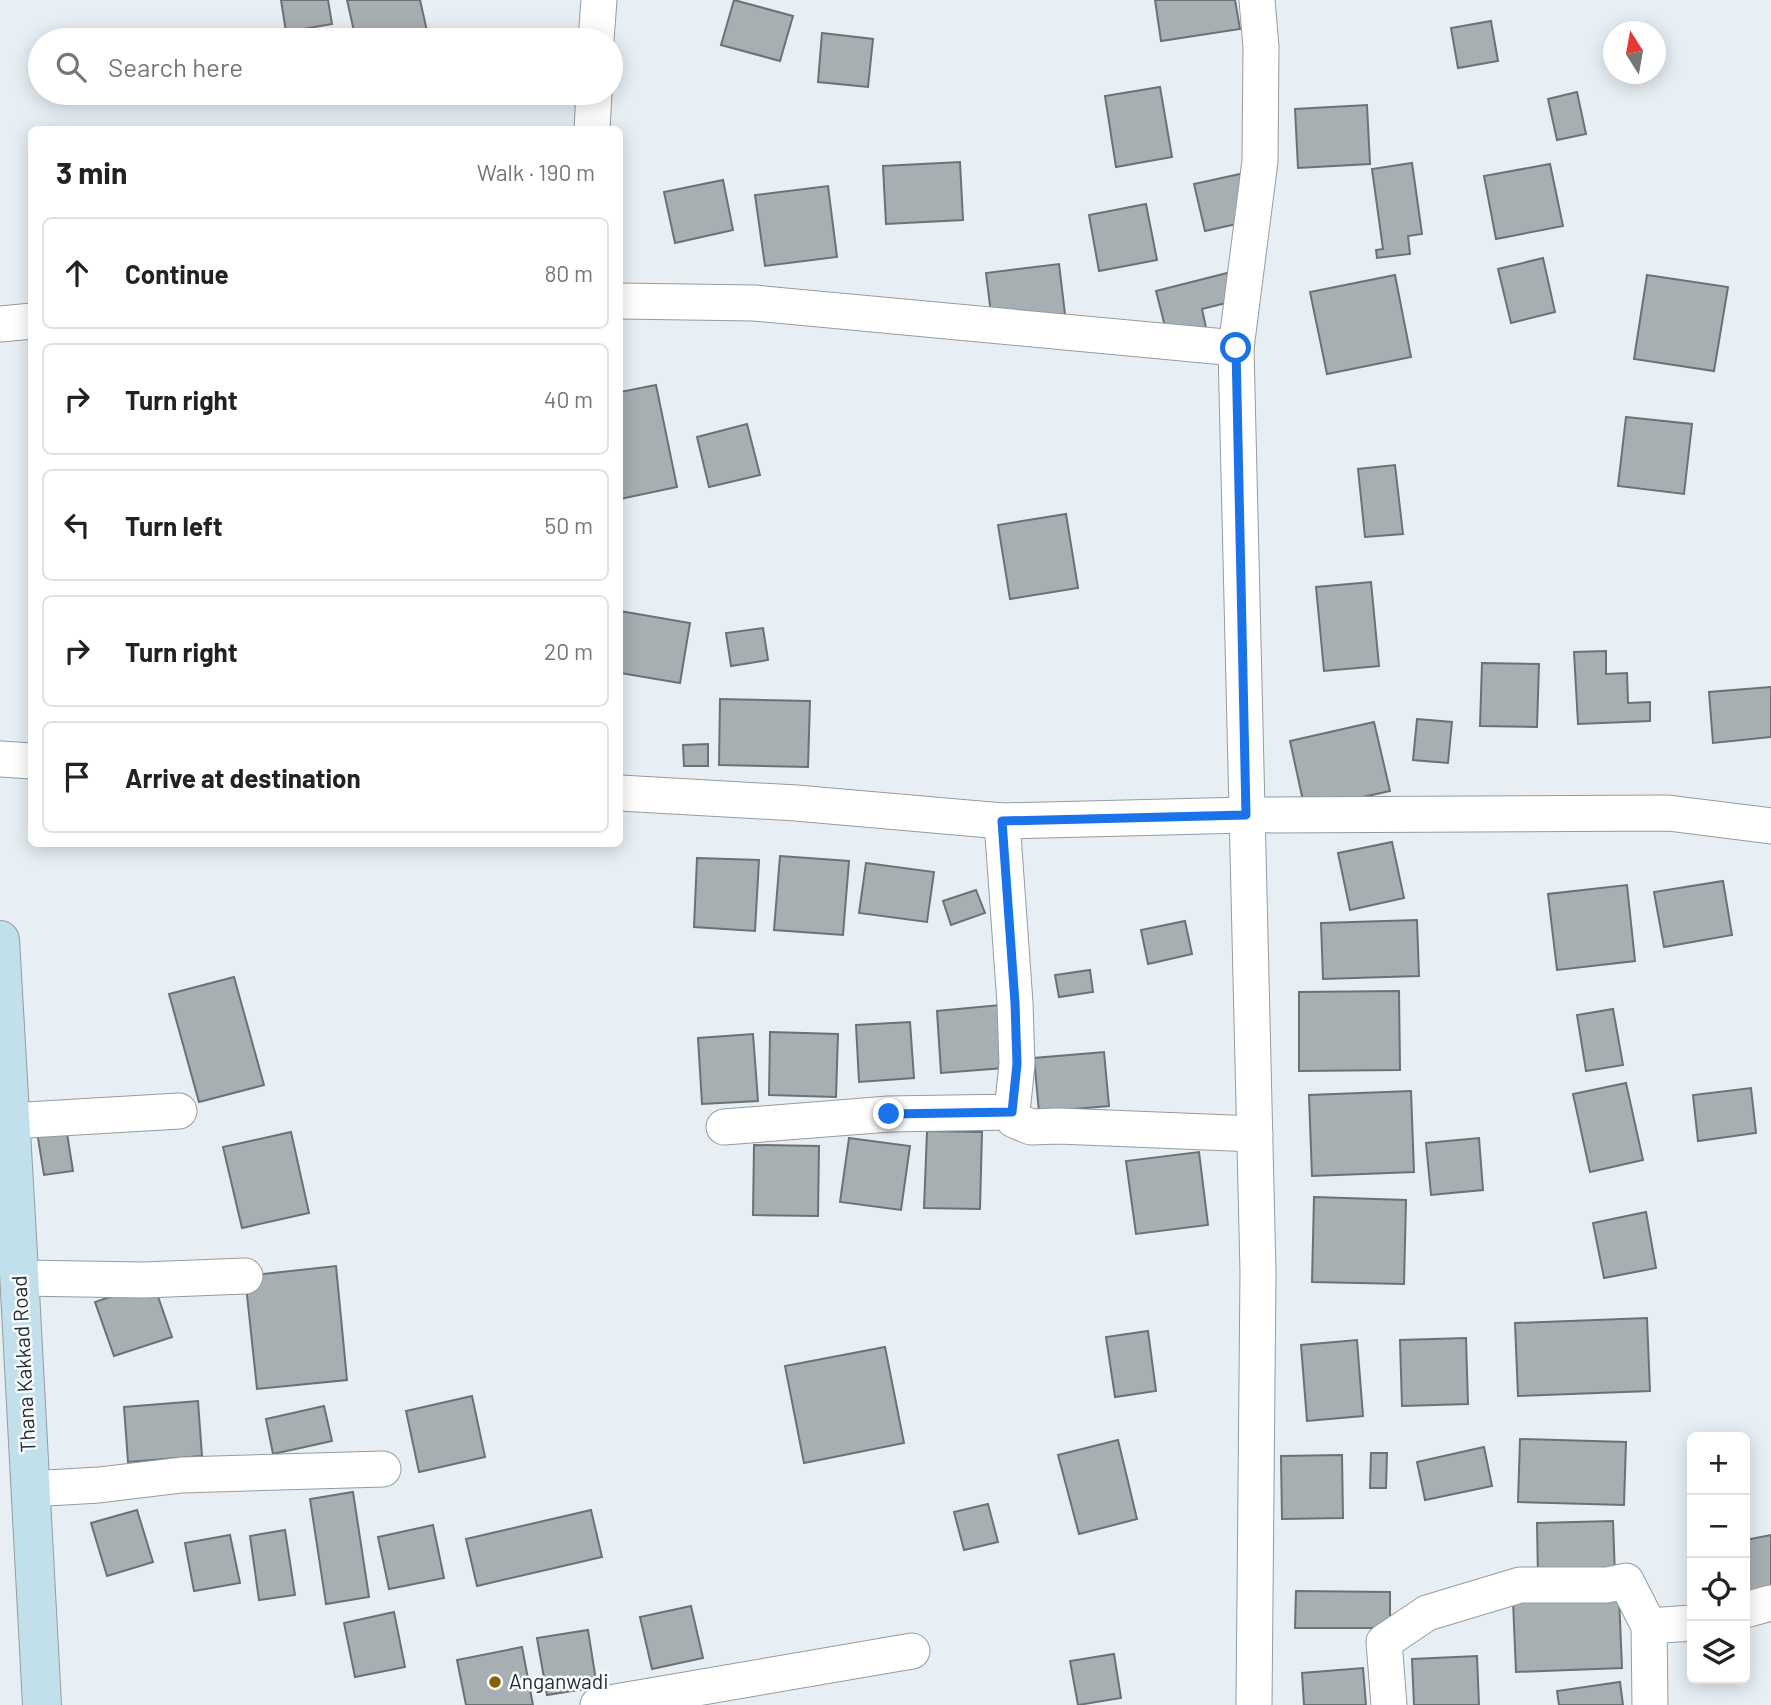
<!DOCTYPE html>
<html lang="en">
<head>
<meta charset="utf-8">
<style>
	:root { --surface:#fff; --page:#f6f6f6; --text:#222; --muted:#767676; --line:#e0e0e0 }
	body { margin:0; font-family:Barlow,sans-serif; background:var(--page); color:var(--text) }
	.controls { position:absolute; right:21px; bottom:21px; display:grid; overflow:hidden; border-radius:10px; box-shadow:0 4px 18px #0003 }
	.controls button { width:63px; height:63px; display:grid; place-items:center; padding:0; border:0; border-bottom:2px solid var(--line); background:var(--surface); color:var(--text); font:35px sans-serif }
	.compass { position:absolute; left:1603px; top:21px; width:63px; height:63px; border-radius:50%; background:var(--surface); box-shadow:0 4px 18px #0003; rotate:349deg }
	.stop { position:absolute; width:21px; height:21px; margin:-16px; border:5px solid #1a73e8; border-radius:50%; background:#fff }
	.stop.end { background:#1a73e8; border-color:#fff; box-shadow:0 2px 7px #0008 }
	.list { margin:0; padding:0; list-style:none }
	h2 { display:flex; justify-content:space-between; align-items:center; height:91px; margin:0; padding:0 28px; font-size:30px }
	h2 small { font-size:23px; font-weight:400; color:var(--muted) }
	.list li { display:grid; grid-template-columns:46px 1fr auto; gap:21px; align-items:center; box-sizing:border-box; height:112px; margin:0 14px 14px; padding:0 14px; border:2px solid var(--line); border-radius:10px }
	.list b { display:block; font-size:26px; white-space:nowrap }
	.list em { font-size:23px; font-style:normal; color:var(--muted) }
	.icon { flex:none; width:38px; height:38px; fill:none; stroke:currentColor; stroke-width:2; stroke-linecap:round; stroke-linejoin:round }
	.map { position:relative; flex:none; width:1771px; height:1705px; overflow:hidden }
	.search { position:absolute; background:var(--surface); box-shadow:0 4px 18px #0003; left:28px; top:28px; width:595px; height:77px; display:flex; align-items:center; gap:18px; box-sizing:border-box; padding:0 24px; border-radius:38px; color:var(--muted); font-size:26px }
	.panel { position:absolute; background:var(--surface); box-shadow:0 4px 18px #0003; left:28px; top:126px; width:595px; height:721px; border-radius:10px }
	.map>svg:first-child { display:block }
	.building { fill:#a7afb3; stroke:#6b7276; stroke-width:2 }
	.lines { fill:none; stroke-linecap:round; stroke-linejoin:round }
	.minor-casing { stroke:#949ca0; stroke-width:37 }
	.secondary-casing { stroke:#949ca0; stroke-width:40 }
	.minor { stroke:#fff; stroke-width:35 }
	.secondary { stroke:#c2e0ec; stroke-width:38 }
	.route { stroke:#1a73e8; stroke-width:9 }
	.poi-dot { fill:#856400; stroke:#f7fcff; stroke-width:2.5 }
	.labels { text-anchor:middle; stroke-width:5; stroke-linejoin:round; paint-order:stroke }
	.street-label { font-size:21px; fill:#292c2e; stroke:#f7fcff }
	.poi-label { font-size:21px; fill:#292c2e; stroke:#f7fcff; text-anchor:start }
</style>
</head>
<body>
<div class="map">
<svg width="1771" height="1705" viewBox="0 0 1771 1705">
	<rect width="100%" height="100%" fill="#e7eff4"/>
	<g class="building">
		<polygon points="281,0 328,0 332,24 286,32"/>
		<polygon points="347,0 420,0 429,40 356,40"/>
		<polygon points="734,0 793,16 780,61 721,45"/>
		<polygon points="1155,0 1235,0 1240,29 1161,41"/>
		<polygon points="1491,21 1498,61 1458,68 1451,28"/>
		<polygon points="822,33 873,39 868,87 818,82"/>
		<polygon points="1160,87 1172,157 1116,167 1105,96"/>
		<polygon points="1577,92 1586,134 1557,140 1548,99"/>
		<polygon points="1367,105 1370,164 1298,168 1295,109"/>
		<polygon points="960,162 963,220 886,224 883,166"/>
		<polygon points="1412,163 1422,234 1408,236 1410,254 1377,258 1376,250 1383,249 1372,169"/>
		<polygon points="1550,164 1563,226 1496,239 1484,176"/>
		<polygon points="1240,174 1250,221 1205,231 1194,184"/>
		<polygon points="723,180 733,230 675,243 664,192"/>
		<polygon points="828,186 837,257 765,266 755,195"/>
		<polygon points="1146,204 1157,260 1099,271 1089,215"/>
		<polygon points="1543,258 1555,312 1511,323 1498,269"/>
		<polygon points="1059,264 1065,314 992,322 986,273"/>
		<polygon points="1231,272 1238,300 1202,309 1207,332 1169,342 1156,291"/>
		<polygon points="1395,275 1411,357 1327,374 1310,292"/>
		<polygon points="1647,275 1728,287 1714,371 1634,359"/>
		<polygon points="656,385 677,487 620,499 620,392"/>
		<polygon points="1626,417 1692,424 1684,494 1618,486"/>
		<polygon points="747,424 760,475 709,487 697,437"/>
		<polygon points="1395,465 1403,534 1365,537 1358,469"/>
		<polygon points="1066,514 1078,588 1010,599 998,525"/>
		<polygon points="1371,582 1379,666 1324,671 1316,587"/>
		<polygon points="620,611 690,623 680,683 620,673"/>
		<polygon points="763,628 768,660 731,666 726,633"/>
		<polygon points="1606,651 1606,674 1627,673 1628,703 1650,702 1650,721 1578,724 1574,652"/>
		<polygon points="1482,663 1539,664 1537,727 1480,726"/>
		<polygon points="1771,687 1771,737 1713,743 1709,692"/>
		<polygon points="720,699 810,701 808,767 719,765"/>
		<polygon points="1417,719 1452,722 1448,763 1413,760"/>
		<polygon points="1374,722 1390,791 1305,810 1290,741"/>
		<polygon points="708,744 708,766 684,766 683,745"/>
		<polygon points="1392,842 1404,898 1350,910 1338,853"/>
		<polygon points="780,856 849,861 843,935 774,930"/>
		<polygon points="697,858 759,860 755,931 694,927"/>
		<polygon points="866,863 934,872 927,922 859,913"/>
		<polygon points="1723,881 1732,935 1664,947 1654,892"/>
		<polygon points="1627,885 1635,961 1557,970 1548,894"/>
		<polygon points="976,890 985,913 951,925 943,901"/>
		<polygon points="1417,920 1419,976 1323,979 1321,923"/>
		<polygon points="1185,921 1192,954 1148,964 1141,930"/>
		<polygon points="1090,970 1093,992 1059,997 1055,975"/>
		<polygon points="234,977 264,1085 199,1102 169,994"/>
		<polygon points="1399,991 1400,1070 1299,1071 1299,992"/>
		<polygon points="1000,1005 1004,1068 941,1073 937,1011"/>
		<polygon points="1613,1009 1623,1065 1586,1071 1577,1015"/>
		<polygon points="910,1022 914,1078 859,1082 856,1025"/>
		<polygon points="770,1032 838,1034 836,1097 769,1095"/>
		<polygon points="753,1034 758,1101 702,1104 698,1038"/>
		<polygon points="1104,1052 1109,1106 1039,1112 1034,1058"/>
		<polygon points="1626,1083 1643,1160 1590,1172 1573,1094"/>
		<polygon points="1751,1088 1756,1133 1698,1141 1693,1095"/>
		<polygon points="1411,1091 1414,1172 1312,1176 1309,1095"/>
		<polygon points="66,1127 73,1171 44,1175 37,1132"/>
		<polygon points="927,1131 982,1132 980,1209 924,1208"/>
		<polygon points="291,1132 309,1213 242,1228 223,1147"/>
		<polygon points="849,1138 910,1146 901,1210 840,1202"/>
		<polygon points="1479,1138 1483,1190 1431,1195 1426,1143"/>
		<polygon points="754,1145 819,1146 818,1216 753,1215"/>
		<polygon points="1199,1152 1208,1225 1136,1234 1126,1161"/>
		<polygon points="1314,1197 1406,1200 1404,1284 1312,1282"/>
		<polygon points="1646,1212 1656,1268 1604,1278 1593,1223"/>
		<polygon points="336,1266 347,1380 257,1389 245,1276"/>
		<polygon points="153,1282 172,1337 114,1356 95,1302"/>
		<polygon points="1647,1318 1650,1391 1518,1396 1515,1323"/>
		<polygon points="1148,1331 1156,1391 1115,1397 1106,1337"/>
		<polygon points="1466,1338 1468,1404 1402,1406 1400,1340"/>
		<polygon points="1357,1340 1363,1416 1307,1421 1301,1345"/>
		<polygon points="885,1347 904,1443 804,1463 785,1366"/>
		<polygon points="472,1396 485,1457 419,1472 406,1411"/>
		<polygon points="198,1401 202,1456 128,1462 124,1407"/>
		<polygon points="324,1406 332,1441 273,1454 266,1419"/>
		<polygon points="1520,1439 1626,1442 1624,1505 1518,1502"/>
		<polygon points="1118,1440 1137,1519 1079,1534 1058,1455"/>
		<polygon points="1484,1447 1492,1486 1425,1500 1417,1462"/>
		<polygon points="1371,1453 1387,1453 1386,1488 1370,1488"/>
		<polygon points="1342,1455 1343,1518 1282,1519 1281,1456"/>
		<polygon points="353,1492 369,1597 326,1604 310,1499"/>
		<polygon points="988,1504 998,1542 964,1550 954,1512"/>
		<polygon points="137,1510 153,1562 107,1576 91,1523"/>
		<polygon points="591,1510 602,1557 477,1586 466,1539"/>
		<polygon points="1613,1521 1615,1576 1538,1578 1537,1523"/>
		<polygon points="433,1525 444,1578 389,1589 378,1537"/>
		<polygon points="285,1530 295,1595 259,1600 250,1536"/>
		<polygon points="230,1535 240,1583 194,1591 185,1543"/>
		<polygon points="1771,1535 1771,1591 1745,1595 1745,1540"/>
		<polygon points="1296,1591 1390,1592 1390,1628 1295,1628"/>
		<polygon points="1619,1596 1622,1668 1516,1672 1513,1601"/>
		<polygon points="691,1606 703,1658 652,1669 640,1617"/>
		<polygon points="394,1612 405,1667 355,1677 344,1623"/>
		<polygon points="588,1630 597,1687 547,1695 537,1638"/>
		<polygon points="522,1647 533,1705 466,1705 457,1660"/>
		<polygon points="1114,1654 1121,1698 1078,1705 1070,1661"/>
		<polygon points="1477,1656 1479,1705 1414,1705 1412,1659"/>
		<polygon points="1363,1668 1366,1705 1304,1705 1302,1673"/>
		<polygon points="1620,1682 1623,1705 1559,1705 1557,1691"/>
	</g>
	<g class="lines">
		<g class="minor-casing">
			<g id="minor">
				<polyline points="596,40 599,0"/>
				<polyline points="592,130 594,93"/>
				<polyline points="620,301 754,303 1236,348"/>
				<polyline points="0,324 32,321"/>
				<polyline points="0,759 32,761"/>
				<polyline points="620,793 796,803 1002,821 1246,815 1668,813 1771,826"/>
				<polyline points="1012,1112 1014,1120 1031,1127 1059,1126 1255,1134"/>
				<polyline points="10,1121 179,1111"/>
				<polyline points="724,1127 889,1114 1012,1112 1017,1064 1015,1003 1002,821"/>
				<polyline points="19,1278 144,1280 245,1276"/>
				<polyline points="30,1489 99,1485 182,1475 383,1469"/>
				<polyline points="1745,1610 1771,1603"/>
				<polyline points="1649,1626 1692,1623"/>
				<polyline points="598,1705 912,1651"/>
				<polyline points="1254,1705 1258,1272 1236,348 1260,161 1261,47 1257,0"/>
				<polyline points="1389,1705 1384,1642 1427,1613 1520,1585 1607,1585 1626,1581 1649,1626 1650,1705"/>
			</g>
		</g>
		<g class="secondary-casing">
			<polyline id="secondary" points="0,940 18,1254 42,1705"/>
		</g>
		<use href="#minor" class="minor"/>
		<use href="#secondary" class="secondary"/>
	</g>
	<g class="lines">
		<polyline class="route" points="889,1114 1012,1112 1017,1064 1015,1003 1002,821 1246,815 1236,348"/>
	</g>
	<circle class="poi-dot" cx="495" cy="1682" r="7"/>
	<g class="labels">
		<g class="street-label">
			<text transform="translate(24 1364) rotate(-93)" y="7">Thana Kakkad Road</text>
		</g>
		<g class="poi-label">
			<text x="509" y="1689">Anganwadi</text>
		</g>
	</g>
</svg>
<div class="controls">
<button>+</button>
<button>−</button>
<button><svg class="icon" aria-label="locate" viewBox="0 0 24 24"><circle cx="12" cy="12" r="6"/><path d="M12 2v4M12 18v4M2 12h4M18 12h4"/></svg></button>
<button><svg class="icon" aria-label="layers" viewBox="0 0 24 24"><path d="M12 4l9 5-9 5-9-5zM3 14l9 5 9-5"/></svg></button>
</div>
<svg class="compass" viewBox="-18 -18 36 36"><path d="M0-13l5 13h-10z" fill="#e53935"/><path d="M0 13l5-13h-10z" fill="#767676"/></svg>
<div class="stop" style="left:1236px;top:348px"></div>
<div class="stop end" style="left:889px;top:1114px"></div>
<div class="search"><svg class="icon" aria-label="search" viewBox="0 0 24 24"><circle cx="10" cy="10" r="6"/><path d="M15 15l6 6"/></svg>Search here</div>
<section class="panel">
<h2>3 min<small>Walk · 190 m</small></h2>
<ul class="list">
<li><svg class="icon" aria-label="ahead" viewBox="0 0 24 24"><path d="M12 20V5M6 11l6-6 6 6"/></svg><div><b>Continue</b></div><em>80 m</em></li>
<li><svg class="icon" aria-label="right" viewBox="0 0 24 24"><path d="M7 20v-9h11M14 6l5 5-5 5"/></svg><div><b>Turn right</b></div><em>40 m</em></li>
<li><svg class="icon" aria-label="left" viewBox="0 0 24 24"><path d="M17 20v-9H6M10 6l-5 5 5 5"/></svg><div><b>Turn left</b></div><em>50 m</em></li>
<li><svg class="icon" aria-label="right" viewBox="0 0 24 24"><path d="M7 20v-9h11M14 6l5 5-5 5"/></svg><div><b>Turn right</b></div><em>20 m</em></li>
<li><svg class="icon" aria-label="arrive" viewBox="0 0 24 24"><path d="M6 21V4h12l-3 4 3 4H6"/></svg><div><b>Arrive at destination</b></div></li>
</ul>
</section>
</div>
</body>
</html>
